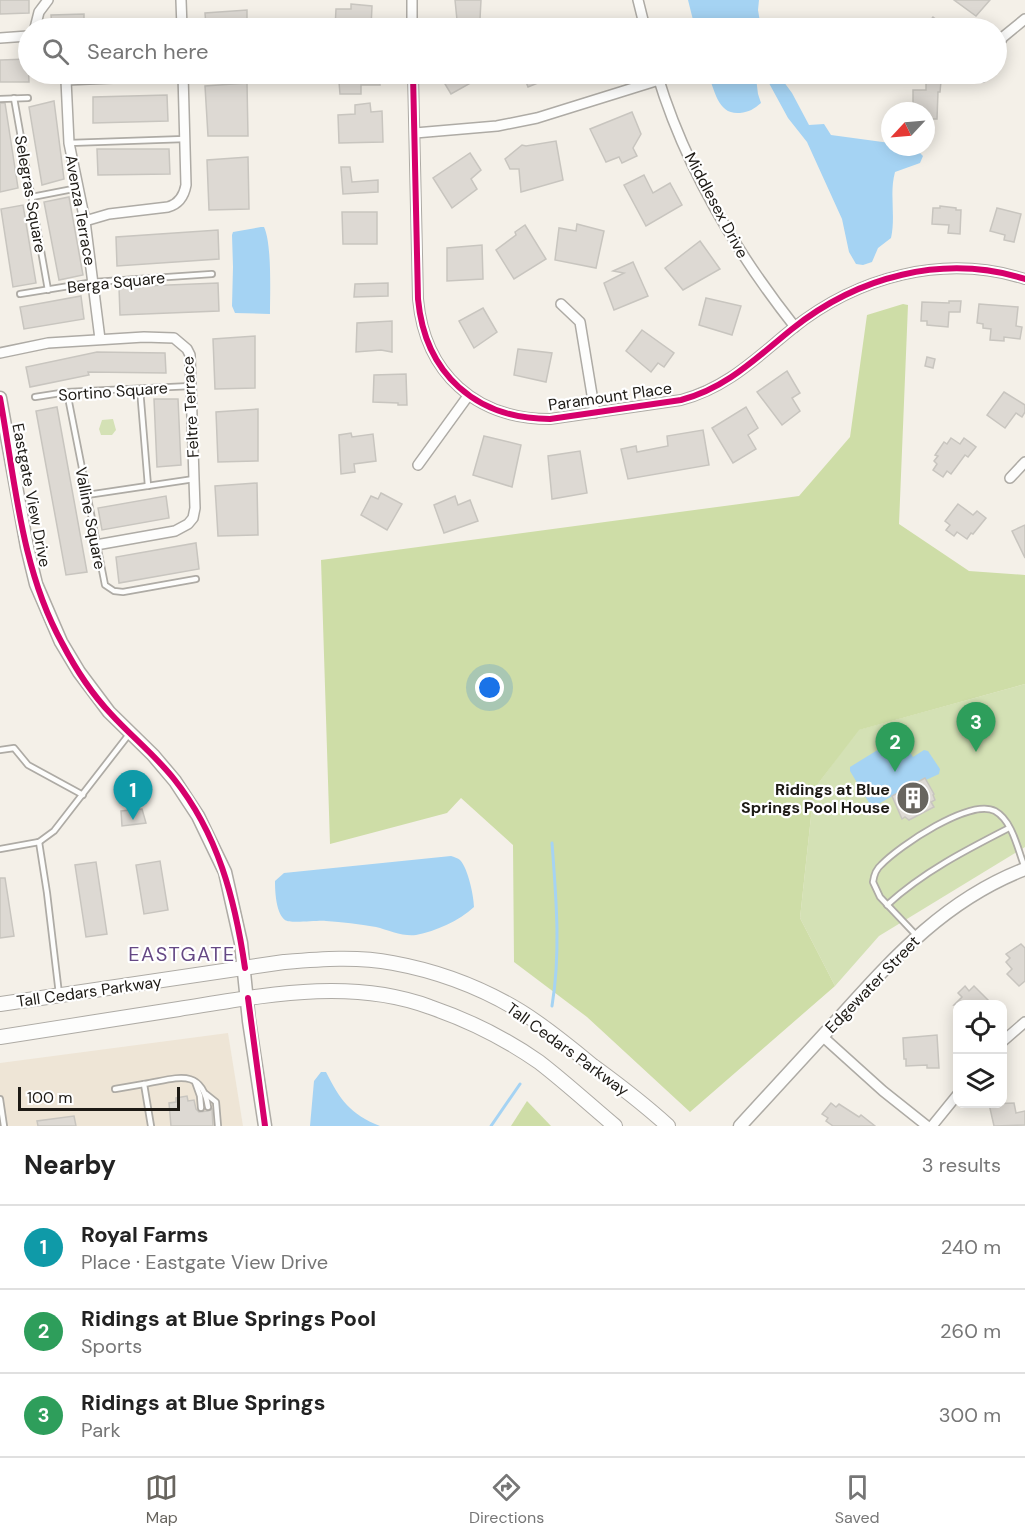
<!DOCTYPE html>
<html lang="en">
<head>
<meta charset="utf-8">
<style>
	:root { --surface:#fff; --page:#f2f2f2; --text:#222; --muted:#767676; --line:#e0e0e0; --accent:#68655f }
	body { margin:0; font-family:"DM Sans",sans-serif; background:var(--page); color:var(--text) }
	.controls { position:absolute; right:18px; bottom:18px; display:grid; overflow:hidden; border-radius:12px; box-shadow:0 3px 15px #0003 }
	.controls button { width:54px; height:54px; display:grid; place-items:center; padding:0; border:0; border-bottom:2px solid var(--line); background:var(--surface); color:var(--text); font:30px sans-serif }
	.compass { position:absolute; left:881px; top:102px; width:54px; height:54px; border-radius:50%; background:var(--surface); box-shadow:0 3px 15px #0003; rotate:244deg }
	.scale { position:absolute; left:18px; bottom:15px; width:162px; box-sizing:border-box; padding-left:6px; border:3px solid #1d1a15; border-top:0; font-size:16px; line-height:21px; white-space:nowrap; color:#1d1a15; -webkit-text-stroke:4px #fff; paint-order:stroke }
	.you { position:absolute; left:490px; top:688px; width:21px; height:21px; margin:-15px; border:4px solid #fff; border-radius:50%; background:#1a73e8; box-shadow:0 0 0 9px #1a73e833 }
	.badge { display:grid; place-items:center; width:39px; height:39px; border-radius:50%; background:var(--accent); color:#fff; font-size:20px; font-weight:700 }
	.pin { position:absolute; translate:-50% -50px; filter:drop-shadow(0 2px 3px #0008) }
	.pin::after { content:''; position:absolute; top:32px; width:21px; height:18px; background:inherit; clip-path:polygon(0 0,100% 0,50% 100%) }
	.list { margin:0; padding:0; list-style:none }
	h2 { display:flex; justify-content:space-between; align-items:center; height:78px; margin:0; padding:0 24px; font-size:26px }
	h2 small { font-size:20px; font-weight:400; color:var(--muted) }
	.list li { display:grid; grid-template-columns:39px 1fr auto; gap:18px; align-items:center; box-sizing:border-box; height:84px; padding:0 24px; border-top:2px solid var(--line) }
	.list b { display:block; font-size:22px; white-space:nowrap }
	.list p { margin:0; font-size:20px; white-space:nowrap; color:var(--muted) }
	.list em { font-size:20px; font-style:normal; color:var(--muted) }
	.icon { flex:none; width:33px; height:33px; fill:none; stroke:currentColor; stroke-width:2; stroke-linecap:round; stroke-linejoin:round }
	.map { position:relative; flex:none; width:1025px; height:1126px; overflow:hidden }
	.search { position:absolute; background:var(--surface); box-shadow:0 3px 15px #0003; left:18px; right:18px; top:18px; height:66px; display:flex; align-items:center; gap:15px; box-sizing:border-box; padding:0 21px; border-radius:33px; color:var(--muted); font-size:22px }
	.sheet { height:330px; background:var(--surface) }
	nav { display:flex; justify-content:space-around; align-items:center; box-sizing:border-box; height:84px; border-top:2px solid var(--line); background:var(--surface); font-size:16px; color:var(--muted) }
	nav a { display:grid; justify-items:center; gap:3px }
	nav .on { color:var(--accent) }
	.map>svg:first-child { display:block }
	.built { fill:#eee5d6 }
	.green { fill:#d4e1b5 }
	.forest { fill:#cedda7 }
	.water { fill:#a5d3f3 }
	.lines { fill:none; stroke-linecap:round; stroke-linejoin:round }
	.stream { stroke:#a5d3f3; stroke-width:3 }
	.building { fill:#ddd9d3; stroke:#c8c5bf; stroke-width:1.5 }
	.service-casing { stroke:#aeaba5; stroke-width:8 }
	.minor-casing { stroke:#aeaba5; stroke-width:12 }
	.tertiary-casing { stroke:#aeaba5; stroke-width:15 }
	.secondary-casing { stroke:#aeaba5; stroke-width:16 }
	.service { stroke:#fdfdfc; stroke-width:4.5 }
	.minor { stroke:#fdfdfc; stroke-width:9 }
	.tertiary { stroke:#fdfdfc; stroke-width:12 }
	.secondary { stroke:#fdfdfc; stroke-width:14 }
	.cycleway-casing { stroke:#fff; stroke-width:10 }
	.cycleway { stroke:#d6006c; stroke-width:6 }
	.labels { text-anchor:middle; stroke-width:4.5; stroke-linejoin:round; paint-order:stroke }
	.street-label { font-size:16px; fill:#1d1a15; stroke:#fff }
	.poi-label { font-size:16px; font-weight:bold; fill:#1d1a15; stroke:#fff; text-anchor:end }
	.quarter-label { font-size:20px; letter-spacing:1.5px; fill:#654884; stroke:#fff }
</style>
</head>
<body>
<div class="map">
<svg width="1025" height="1126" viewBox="0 0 1025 1126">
	<rect width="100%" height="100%" fill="#f4f0e8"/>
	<polygon class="built" points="228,1033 243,1126 0,1126 0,1063"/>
	<g class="green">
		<polygon points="113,419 116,430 112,435 101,435 99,429 102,420"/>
		<polygon points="1025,684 1025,847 879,936 835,986 800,918 814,789 858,730"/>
	</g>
	<g class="forest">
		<polygon points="903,304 908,305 899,524 969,571 1025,575 1025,684 859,730 814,789 800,918 835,986 690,1112 587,1017 514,962 513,845 461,798 447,813 330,844 321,560 799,496 850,437 867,315"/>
		<polygon points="527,1101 551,1126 511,1126"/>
	</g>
	<g class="water">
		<polygon points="688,0 759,0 758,10 761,28 695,28"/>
		<polygon points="143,21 143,28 100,28 100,23"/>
		<path d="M 708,74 L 762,74 L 756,78 L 758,94 L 761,103 C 754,109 749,112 740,113 C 718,115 715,91 708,74 Z"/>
		<path d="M 764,74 L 778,74 L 792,93 L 809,125 L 824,124 L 831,135 L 890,143 L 890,147 L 916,149 L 923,156 L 920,163 L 895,172 C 889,194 896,215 891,238 L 878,248 L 872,262 L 863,265 L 856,264 L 849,252 L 842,219 L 807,142 L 788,118 Z"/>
		<path d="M 261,227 L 264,227 C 272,244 270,293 270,314 L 235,313 L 232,306 L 233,267 L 232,235 L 233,232 Z"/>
		<polygon points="897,738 901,738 913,757 924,750 928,751 940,769 939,774 926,780 924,778 875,806 871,806 850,771 850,767"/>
		<path d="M 451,856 C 454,857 458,858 460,860 C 468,868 474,897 474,907 C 459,921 436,931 416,935 C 404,937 388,930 376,927 C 359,924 342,922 326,921 C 317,920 290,924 285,920 C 276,913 275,892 275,881 L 284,873 Z"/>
		<path d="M 321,1072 L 326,1072 C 340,1100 350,1114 380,1126 L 310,1126 L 314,1081 Z"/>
	</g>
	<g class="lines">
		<g class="stream">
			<path d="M 552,1006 C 561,951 556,897 552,843"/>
			<polyline points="491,1126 520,1084"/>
		</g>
	</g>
	<g class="building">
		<polygon points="0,0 29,0 29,13 0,14"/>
		<polygon points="455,0 481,0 480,19 457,20"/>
		<polygon points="954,0 990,0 976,16"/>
		<polygon points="351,4 372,6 371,28 335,28 336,9 351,9"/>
		<polygon points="247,10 247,28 225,28 225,26 206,27 205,13"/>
		<polygon points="84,14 84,28 52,28 51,15"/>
		<polygon points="933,17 947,28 924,28"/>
		<polygon points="28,59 29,82 0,82 0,60"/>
		<polygon points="331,74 379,74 380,85 361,85 361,94 340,94 339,82 331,82"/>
		<polygon points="439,74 473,74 476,80 451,94"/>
		<polygon points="523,74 560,74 528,87"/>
		<polygon points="926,81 941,81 940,92 938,92 937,119 926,119 926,111 913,111 913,90 926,90"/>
		<polygon points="247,83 248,136 208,136 205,86"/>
		<polygon points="167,95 168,121 93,123 93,97"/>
		<polygon points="54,101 64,179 42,185 29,107"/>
		<polygon points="0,103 5,103 18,188 0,192"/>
		<polygon points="370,103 371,112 382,111 383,142 339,143 338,115 355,114 355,105"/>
		<polygon points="632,112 641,134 633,148 637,156 622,163 619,157 606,162 590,129"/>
		<polygon points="556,141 563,180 521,192 519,169 510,169 505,159 522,145 526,146"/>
		<polygon points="97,149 169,149 170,174 98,175"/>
		<polygon points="470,153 481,170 471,179 477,189 452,208 433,178"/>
		<polygon points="248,157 249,209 209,210 207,160"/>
		<polygon points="341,167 350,167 352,182 378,180 378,192 343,194"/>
		<polygon points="644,175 653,193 670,183 682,205 646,226 624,185"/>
		<polygon points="69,197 83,275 59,280 44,202"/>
		<polygon points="23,205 36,283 13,287 1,209"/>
		<polygon points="940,206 956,208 956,210 961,210 960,234 948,233 949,225 932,224 933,208 940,208"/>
		<polygon points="997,208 1021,214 1014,242 1004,240 1005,235 990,231"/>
		<polygon points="342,212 377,212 377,244 343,244"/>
		<polygon points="577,224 604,231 596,268 555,260 559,228 576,231"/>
		<polygon points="525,225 546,259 514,279 496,250 516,235 515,232"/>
		<polygon points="218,230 219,259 117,266 116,237"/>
		<polygon points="700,241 720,269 683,290 665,268"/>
		<polygon points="482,245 483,279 447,281 447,248"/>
		<polygon points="633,262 648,296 614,310 604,283 624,273 613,271"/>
		<polygon points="218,283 219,311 120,315 119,287"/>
		<polygon points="388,283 388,296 354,297 355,284"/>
		<polygon points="81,296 84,319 24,329 20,307"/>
		<polygon points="706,298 741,306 732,335 699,325"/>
		<polygon points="949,301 961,301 960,312 949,312 948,327 927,325 927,321 921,321 922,302 949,303"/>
		<polygon points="979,304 1018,307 1016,326 1022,327 1020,339 1004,337 1004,341 990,340 991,329 983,328 983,324 977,323"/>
		<polygon points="483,308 497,332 474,348 459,321"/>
		<polygon points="392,321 392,352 381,350 356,352 357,323"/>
		<polygon points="642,330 674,353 664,367 658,363 651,372 626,351"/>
		<polygon points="255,336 255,388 215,389 213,339"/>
		<polygon points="518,349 552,353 546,382 514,375"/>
		<polygon points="97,352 165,353 166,373 88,372 89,375 30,387 26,367"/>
		<polygon points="927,357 935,359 933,368 925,366"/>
		<polygon points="787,371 800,393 792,398 800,411 782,425 757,392"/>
		<polygon points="406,374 407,405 398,405 398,403 373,402 374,375"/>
		<polygon points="1004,392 1025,405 1025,412 1022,417 1016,413 1005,428 987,415"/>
		<polygon points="154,399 178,399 181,465 157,467"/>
		<polygon points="57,407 87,572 66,575 36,411"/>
		<polygon points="746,407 758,428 748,435 756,449 733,463 712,428"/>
		<polygon points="258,409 258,461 218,462 216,412"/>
		<polygon points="703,430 709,465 628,479 621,449 636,446 637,452 668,446 667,436"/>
		<polygon points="351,433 352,437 373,434 376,461 354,464 355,472 341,474 339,435"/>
		<polygon points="484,436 521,445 512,487 473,475"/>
		<polygon points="951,438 960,444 964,438 976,447 968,457 965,455 951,474 947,471 943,477 933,470 937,464 934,461 938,456 935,455 944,442 947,444"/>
		<polygon points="580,451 587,493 552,499 548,456"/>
		<polygon points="257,483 258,535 218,536 215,486"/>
		<polygon points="381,493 402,504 387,530 361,515 371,496 378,499"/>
		<polygon points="166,496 169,518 102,530 98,508"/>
		<polygon points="455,496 458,505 470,500 478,521 444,533 434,505"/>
		<polygon points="958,504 973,515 977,511 986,518 973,534 971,533 967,539 957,532 954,536 946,530 950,525 945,521"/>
		<polygon points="1025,525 1025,558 1012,531"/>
		<polygon points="196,543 199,569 119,583 116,557"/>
		<polygon points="925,778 934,794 933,795 935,800 931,802 934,807 909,820 905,817 902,819 892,796"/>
		<polygon points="142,809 146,823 122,826 121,811"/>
		<polygon points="160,861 168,910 144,914 136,865"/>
		<polygon points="96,862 107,934 86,937 75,865"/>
		<polygon points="0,878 5,878 14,936 0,938"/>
		<polygon points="1021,944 1025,948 1025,981 1019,986 1007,974 1012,969 1006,962 1010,958 1006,954"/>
		<polygon points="965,986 969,991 974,986 993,1005 954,1005 962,997 958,993"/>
		<polygon points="937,1035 939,1068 927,1068 927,1065 906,1066 906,1059 904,1059 903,1038"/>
		<polygon points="187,1096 188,1101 194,1100 196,1109 199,1112 208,1111 212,1109 213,1126 171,1126 169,1103 176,1102 176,1098"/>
		<polygon points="831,1103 836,1107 839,1104 859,1117 861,1115 875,1126 833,1126 826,1121 828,1118 822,1114"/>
		<polygon points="1014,1103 1016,1113 1025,1111 1025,1125 994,1126 989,1104"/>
		<polygon points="74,1116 76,1126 38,1126 37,1121"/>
	</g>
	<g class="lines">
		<g class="service-casing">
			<g id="service">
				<polyline points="14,98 48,290"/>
				<polyline points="0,99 28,98"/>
				<polyline points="69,143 185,139"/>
				<polyline points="32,197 78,188"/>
				<polyline points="20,294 94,282 212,274"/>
				<polyline points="140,389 148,486"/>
				<polyline points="67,392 105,585 114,591 123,592 196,579"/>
				<polyline points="35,397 67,392 191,386"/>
				<polyline points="87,495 194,479"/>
				<polyline points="0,750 14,748 28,765 83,795"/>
				<polyline points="39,842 47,893 59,994"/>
				<polyline points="0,849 39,842 54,831 130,733"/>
				<path d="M 887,905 C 923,872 966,850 1009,828"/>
				<path d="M 916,935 L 880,897 L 873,882 C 874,875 876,869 881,865 C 899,846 970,798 995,811 C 1013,821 1018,851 1025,868"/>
				<polyline points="195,1082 200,1096 201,1108"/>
				<polyline points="115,1089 144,1084"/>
				<polyline points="206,1094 216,1102 218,1126"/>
				<polyline points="0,1099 4,1126"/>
				<path d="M 151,1126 L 144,1084 C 175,1079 202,1066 208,1107"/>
			</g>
		</g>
		<g class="minor-casing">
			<g id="minor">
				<polyline points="181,0 182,28"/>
				<polyline points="412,0 412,28"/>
				<polyline points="638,0 645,28"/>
				<polyline points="35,28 39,12 48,0"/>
				<polyline points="0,38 28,36"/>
				<polyline points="996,49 1003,37 1025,19"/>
				<polyline points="53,74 66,80 183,75"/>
				<path d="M 413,74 L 418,299 C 425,374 476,419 550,419 L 681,400 C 727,388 756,358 792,329 C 857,277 943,253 1025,279"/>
				<path d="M 657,74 C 685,167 735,251 795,327"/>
				<polyline points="982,77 984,74"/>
				<polyline points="66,80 69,143 85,221 100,339"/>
				<polyline points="415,133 497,126 537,118 659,80"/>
				<path d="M 85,221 L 109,214 L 168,207 C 179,204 184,196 186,185 L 183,74"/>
				<polyline points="561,304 580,322 595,413"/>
				<polyline points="0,353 48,343 144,337 174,338 187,349 190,355 194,479 195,508 193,518 188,524 175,531 96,545"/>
				<polyline points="418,465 468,396"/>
				<polyline points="1010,478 1025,462"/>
				<polyline points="822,1036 883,1091 927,1126"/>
				<polyline points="1002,1042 1025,1022"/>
				<polyline points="932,1126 958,1094"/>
			</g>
		</g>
		<g class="tertiary-casing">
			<g id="tertiary">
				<polyline points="0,398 27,547 36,584 61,642 79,672 109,712 153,755 175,781 198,816 225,872 241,943 249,1021 265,1126"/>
				<path d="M 740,1126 C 774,1089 808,1052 842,1015 C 896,955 947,899 1025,869"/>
			</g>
		</g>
		<g class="secondary-casing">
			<g id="secondary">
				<path d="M 0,1004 L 284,962 C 321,959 357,956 393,963 C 437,971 482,988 520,1011 C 546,1027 570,1047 593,1066 C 619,1085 644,1104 668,1126"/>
				<path d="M 0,1037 C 60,1028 119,1018 179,1009 C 261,996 349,977 430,1007 C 468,1020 506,1039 539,1062 C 565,1082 590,1105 615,1126"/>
			</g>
		</g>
		<use href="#service" class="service"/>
		<use href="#minor" class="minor"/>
		<use href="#tertiary" class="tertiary"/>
		<use href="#secondary" class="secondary"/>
		<g class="cycleway-casing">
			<g id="cycleway">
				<path d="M 413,74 L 418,299 C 425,374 476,419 550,419 L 681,400 C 727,388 756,358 792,329 C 857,277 943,253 1025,279"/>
				<path d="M 0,398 C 15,480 21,569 62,643 C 75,668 91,693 111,714 C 131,736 155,755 174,779 C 218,834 235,899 245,968"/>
				<polyline points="248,998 265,1126"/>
			</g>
		</g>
		<use href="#cycleway" class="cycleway"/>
	</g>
	<defs>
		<g id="building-disc" transform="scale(1.725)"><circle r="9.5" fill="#68655f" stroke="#fff"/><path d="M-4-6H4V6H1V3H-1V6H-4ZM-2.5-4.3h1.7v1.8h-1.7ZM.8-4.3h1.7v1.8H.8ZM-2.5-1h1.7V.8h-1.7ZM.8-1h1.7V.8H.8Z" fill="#fff"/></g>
	</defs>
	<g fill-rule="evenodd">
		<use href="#building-disc" x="913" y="798"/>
	</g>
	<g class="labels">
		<g class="street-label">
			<text transform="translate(31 194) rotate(80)" y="6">Selegras Square</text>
			<text transform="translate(717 205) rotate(62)" y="6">Middlesex Drive</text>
			<text transform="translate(81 210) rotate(80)" y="6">Avenza Terrace</text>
			<text transform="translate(116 282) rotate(-6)" y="6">Berga Square</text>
			<text transform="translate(113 391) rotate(-4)" y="6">Sortino Square</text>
			<text transform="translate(610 396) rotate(-8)" y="6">Paramount Place</text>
			<text transform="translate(190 407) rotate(-93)" y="6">Feltre Terrace</text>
			<text transform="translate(32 495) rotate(79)" y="6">Eastgate View Drive</text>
			<text transform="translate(91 518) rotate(79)" y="6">Valline Square</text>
			<text transform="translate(872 984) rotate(-46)" y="6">Edgewater Street</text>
			<text transform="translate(89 991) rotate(-8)" y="6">Tall Cedars Parkway</text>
			<text transform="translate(568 1049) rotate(36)" y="6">Tall Cedars Parkway</text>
		</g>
		<g class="poi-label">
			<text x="890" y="795">Ridings at Blue<tspan x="890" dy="18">Springs Pool House</tspan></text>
		</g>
		<g class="quarter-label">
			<text x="182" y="961">EASTGATE</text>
		</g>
	</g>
</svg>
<div class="controls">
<button><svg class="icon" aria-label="locate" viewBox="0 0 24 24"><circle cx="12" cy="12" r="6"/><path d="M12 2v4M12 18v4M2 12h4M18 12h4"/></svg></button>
<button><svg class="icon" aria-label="layers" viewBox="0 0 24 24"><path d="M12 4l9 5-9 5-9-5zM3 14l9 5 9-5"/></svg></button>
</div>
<svg class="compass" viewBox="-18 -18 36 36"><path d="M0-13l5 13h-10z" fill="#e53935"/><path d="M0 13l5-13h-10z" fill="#767676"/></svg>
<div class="scale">100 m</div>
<div class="you"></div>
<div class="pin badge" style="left:133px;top:820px;background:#0f9aa8">1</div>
<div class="pin badge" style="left:895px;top:772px;background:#2e9e5b">2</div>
<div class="pin badge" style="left:976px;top:752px;background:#2e9e5b">3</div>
<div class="search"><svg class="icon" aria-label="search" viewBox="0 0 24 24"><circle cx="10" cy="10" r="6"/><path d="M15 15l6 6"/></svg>Search here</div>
</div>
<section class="sheet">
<h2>Nearby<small>3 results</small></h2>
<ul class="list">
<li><span class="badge" style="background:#0f9aa8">1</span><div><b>Royal Farms</b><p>Place · Eastgate View Drive</p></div><em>240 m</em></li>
<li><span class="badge" style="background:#2e9e5b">2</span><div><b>Ridings at Blue Springs Pool</b><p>Sports</p></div><em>260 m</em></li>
<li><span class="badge" style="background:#2e9e5b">3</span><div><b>Ridings at Blue Springs</b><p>Park</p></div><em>300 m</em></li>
</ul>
</section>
<nav>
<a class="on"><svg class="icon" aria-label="map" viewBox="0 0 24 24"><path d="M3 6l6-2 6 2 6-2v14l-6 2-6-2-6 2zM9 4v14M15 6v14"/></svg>Map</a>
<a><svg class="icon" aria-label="directions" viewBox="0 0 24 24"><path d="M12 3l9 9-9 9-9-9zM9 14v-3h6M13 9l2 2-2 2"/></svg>Directions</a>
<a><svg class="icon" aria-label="saved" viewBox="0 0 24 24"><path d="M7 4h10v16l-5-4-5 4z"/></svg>Saved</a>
</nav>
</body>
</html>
